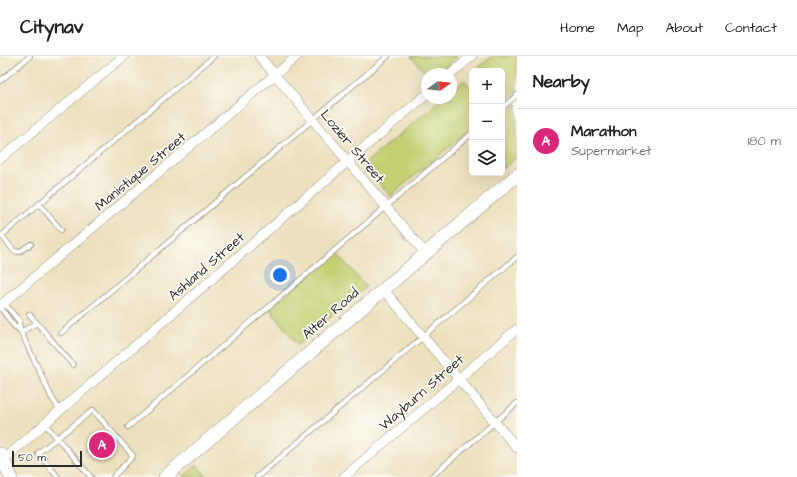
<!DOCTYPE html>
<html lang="en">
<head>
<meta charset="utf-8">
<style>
	:root { --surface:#fff; --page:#f2f2f2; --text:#222; --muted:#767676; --line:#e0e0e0; --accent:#db2777 }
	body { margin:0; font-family:"Architects Daughter",sans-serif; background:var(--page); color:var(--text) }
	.controls { position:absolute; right:12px; top:12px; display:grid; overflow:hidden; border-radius:6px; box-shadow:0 4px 16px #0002 }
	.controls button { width:36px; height:36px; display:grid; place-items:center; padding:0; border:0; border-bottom:1px solid var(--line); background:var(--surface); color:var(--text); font:20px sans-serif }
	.compass { position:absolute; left:421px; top:12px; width:36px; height:36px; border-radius:50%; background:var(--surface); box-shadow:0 4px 16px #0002; rotate:76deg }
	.scale { position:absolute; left:12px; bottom:10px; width:70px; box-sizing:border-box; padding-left:4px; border:2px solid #2b2b2b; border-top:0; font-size:11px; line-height:14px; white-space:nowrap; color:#2b2b2b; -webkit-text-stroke:3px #fdfcf7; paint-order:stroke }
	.you { position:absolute; left:280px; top:219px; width:14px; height:14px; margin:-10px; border:3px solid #fff; border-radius:50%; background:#1a73e8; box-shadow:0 0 0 6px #1a73e833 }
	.badge { display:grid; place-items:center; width:26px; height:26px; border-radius:50%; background:var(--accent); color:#fff; font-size:13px; font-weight:700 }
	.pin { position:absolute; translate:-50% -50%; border:2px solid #fff; box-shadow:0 1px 4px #0006 }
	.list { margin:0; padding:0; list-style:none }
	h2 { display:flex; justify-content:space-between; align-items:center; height:52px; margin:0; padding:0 16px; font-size:17px }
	h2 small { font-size:13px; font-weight:400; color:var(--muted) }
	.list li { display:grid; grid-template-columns:26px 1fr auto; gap:12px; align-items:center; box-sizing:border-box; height:64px; padding:0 16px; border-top:1px solid var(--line) }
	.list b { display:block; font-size:15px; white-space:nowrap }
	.list p { margin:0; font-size:13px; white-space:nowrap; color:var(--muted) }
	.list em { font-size:13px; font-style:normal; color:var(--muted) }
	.icon { flex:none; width:22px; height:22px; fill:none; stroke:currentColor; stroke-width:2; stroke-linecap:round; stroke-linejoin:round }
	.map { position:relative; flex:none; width:517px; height:421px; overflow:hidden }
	header { display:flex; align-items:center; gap:24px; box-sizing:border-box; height:56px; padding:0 20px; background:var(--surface); border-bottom:1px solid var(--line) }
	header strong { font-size:19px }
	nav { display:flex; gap:22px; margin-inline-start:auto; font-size:14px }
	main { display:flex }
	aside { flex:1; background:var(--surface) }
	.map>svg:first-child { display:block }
	.green { fill:#c3cf71; stroke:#777d4e }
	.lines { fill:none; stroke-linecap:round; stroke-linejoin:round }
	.lane-casing { stroke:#8c8674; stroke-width:6 }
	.street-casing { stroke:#8c8674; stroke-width:10 }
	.secondary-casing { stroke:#8c8674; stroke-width:14 }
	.lane { stroke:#fff; stroke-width:4.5 }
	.street { stroke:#fff; stroke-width:9 }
	.secondary { stroke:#fff; stroke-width:13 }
	.labels { text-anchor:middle; stroke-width:3.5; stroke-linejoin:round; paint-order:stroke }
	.street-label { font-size:14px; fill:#2b2b2b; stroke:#fdfcf7 }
</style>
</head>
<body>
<header>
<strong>Citynav</strong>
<nav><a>Home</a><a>Map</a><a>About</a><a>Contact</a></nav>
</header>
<main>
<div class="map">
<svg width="517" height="421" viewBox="0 0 517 421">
	<rect width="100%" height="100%" fill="#fdfcf7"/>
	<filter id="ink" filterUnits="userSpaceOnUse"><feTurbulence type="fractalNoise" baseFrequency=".025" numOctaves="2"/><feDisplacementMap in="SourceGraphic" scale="8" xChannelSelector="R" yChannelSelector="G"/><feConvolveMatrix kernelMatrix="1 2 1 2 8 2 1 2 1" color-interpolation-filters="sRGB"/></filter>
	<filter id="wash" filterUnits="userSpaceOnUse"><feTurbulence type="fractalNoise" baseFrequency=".012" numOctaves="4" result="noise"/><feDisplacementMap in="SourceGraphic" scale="16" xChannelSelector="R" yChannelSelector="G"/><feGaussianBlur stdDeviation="0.9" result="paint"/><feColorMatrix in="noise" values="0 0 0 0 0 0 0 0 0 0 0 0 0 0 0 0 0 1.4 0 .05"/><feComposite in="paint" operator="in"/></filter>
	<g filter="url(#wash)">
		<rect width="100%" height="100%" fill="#ede0be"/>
		<g class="green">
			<polygon points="411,0 458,0 437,18 427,18 427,19"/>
			<polygon points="492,0 517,0 517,34 502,47 502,15 474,15"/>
			<polygon points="464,24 472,33 472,72 390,140 364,108 443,42 451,42 451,35"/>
			<polygon points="517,48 517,101 502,113 502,60"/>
			<polygon points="337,197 366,231 298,289 269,252"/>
			<polygon points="197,409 207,421 183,421"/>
		</g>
	</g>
	<g filter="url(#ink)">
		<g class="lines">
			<g class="lane-casing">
				<g id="lane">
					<polyline points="0,25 30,0"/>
					<polyline points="502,52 517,39"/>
					<polyline points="39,148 61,174"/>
					<polyline points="2,180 14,195 19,196 31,188"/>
					<polyline points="0,181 214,0"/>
					<polyline points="0,251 14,270 20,274 19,265 4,247"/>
					<polyline points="29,258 37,267"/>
					<polyline points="20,274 52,342 60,355"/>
					<polyline points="21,276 37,267 73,309"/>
					<polyline points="61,277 388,0"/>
					<polyline points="45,368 91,421"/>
					<polyline points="128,371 472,77"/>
					<polyline points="58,421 38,397 93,354 133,400 113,421"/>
					<polyline points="257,421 517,201"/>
					<polyline points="431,421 517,347"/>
				</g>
			</g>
			<g class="street-casing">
				<g id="street">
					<polyline points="259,0 425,197"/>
					<polyline points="451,18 472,0"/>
					<polyline points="0,103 124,0"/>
					<polyline points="383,233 517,392"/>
					<polyline points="0,250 297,0"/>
					<polyline points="3,404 347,106 427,38"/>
					<polyline points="344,421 517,273"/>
				</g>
			</g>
			<g class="secondary-casing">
				<g id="secondary">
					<polyline points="0,398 11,421"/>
					<polyline points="165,421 517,119"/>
				</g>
			</g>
			<use href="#lane" class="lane"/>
			<use href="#street" class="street"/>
			<use href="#secondary" class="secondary"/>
		</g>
	</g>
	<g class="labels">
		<g class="street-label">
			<text transform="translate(353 90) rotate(50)" y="5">Lozier Street</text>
			<text transform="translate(140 115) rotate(-40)" y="5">Manistique Street</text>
			<text transform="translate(206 210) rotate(-41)" y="5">Ashland Street</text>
			<text transform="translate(330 257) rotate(-41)" y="5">Alter Road</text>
			<text transform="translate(421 336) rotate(-41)" y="5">Wayburn Street</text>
		</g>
	</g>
</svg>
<div class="controls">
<button>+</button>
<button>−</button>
<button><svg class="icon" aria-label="layers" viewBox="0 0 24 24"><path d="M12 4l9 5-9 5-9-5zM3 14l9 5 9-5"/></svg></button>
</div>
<svg class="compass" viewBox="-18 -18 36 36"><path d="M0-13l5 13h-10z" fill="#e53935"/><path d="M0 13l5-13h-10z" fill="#767676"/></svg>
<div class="scale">50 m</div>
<div class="you"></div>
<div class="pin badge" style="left:102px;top:389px">A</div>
</div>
<aside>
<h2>Nearby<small></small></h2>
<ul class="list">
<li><span class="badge">A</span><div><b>Marathon</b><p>Supermarket</p></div><em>180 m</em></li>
</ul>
</aside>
</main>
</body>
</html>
